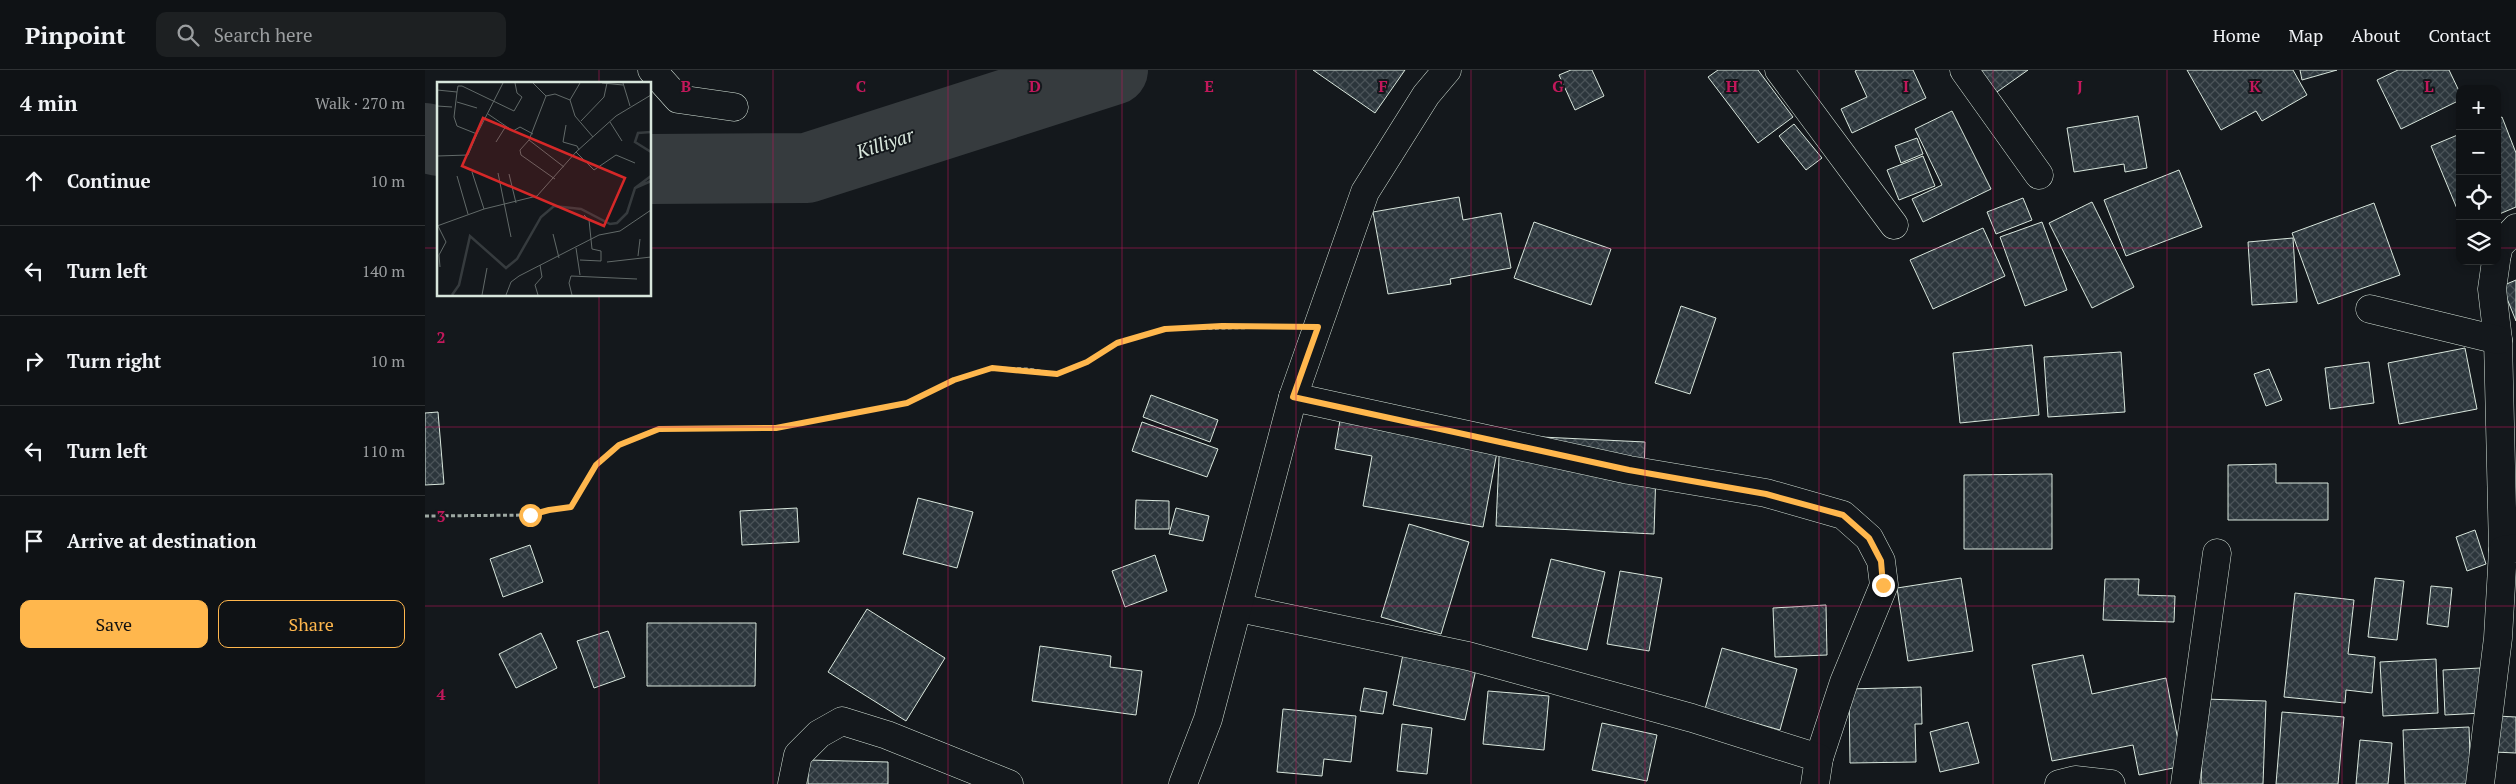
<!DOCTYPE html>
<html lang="en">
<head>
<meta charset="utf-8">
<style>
	:root { --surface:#0f1215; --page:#1d2022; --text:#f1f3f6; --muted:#9b9ea0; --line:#2f3234; --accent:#ffb74d }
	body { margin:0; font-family:"PT Serif",serif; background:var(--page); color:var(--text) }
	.controls { position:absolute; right:15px; top:15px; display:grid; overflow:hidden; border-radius:10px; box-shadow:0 2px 8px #0003 }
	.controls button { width:45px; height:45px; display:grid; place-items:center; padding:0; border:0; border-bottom:1px solid var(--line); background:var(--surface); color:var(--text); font:25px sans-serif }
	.stop { position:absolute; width:15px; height:15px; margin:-11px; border:4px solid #ffb74d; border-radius:50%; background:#fff }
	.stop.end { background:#ffb74d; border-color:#fff; box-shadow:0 1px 5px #0008 }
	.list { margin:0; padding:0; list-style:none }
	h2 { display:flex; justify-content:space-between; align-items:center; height:65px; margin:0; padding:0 20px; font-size:21px }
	h2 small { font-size:16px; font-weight:400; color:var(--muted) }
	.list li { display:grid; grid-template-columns:32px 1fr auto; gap:15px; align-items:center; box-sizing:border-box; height:90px; padding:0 20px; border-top:1px solid var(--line) }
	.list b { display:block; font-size:19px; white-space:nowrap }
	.list em { font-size:16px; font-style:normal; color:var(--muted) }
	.actions { display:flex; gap:10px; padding:15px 20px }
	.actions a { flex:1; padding:11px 0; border:1px solid var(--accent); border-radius:10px; text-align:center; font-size:18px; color:var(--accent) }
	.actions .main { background:var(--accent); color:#111 }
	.icon { flex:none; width:28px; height:28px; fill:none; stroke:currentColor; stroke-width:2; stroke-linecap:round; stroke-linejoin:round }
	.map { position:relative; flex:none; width:2091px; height:714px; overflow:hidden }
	header { display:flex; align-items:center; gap:30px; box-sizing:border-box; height:70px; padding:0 25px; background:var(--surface); border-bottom:1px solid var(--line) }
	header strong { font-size:24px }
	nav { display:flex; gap:28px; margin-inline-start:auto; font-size:18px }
	.search { width:350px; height:45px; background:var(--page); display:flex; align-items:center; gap:12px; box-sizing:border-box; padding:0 18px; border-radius:10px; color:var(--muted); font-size:19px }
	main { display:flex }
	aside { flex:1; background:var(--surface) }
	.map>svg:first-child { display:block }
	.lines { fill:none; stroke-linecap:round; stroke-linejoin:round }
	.river { stroke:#363b3e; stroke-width:70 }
	.building { fill:url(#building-cross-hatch); stroke:#d8e6dc }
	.minor-casing { stroke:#d8e6dc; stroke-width:29 }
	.path { stroke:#9da8a2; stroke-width:3; stroke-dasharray:4 2.5; stroke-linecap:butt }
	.minor { stroke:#14181c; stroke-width:28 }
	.route { stroke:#ffb74d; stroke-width:6 }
	.grid { fill:none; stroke:#c2185b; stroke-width:1; stroke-opacity:0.55 }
	.labels { text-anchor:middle; stroke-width:4; stroke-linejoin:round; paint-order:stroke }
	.water-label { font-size:19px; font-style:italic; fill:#d8e6dc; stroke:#14181c }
	.inset-river { fill:none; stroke:#363b3e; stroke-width:2.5 }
	.inset-road { fill:none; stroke:#626a69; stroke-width:1 }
	.view { fill:#d62828; fill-opacity:0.15; stroke:#d62828; stroke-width:2.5 }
	.inset-edge { fill:none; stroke:#d8e6dc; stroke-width:2.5 }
	.grid-label { font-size:16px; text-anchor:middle; font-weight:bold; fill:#c2185b; stroke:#14181c; stroke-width:4; stroke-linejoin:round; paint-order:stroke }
</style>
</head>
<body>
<header>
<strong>Pinpoint</strong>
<div class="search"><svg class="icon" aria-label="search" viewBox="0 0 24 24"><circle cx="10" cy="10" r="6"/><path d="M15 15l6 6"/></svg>Search here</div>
<nav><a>Home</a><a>Map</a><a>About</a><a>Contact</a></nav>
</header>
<main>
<aside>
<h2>4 min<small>Walk · 270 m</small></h2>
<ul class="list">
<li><svg class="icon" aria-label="ahead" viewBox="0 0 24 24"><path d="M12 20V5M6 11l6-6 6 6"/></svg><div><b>Continue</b></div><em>10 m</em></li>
<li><svg class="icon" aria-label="left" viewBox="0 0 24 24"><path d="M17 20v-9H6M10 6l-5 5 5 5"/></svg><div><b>Turn left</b></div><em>140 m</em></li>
<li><svg class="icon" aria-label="right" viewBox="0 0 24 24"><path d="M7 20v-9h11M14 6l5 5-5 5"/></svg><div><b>Turn right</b></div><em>10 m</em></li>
<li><svg class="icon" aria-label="left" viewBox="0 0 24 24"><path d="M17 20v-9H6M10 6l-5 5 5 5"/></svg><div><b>Turn left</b></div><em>110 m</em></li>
<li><svg class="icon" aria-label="arrive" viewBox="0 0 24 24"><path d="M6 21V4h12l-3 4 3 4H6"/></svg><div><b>Arrive at destination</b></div></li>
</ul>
<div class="actions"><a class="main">Save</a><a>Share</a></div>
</aside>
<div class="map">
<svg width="2091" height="714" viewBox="0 0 2091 714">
	<defs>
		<pattern id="building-cross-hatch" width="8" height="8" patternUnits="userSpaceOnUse" patternTransform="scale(1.25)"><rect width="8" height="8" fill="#2c363c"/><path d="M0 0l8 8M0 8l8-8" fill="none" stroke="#4a5358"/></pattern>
	</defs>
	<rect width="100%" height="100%" fill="#14181c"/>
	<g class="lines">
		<g class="river">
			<polyline points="0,68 14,71"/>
			<polyline points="225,99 382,98 688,0"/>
		</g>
	</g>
	<g class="building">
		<polygon points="888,0 980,0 950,43"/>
		<polygon points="1146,0 1167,0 1179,26 1150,40 1134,5"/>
		<polygon points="1293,0 1333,0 1368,47 1333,73 1283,7"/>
		<polygon points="1432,0 1488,0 1501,28 1427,63 1416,39 1442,27 1430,1"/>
		<polygon points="1552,0 1603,0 1569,24"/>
		<polygon points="1762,0 1868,0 1882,25 1837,51 1831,41 1796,60"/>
		<polygon points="1875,0 1912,0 1877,10"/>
		<polygon points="1973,0 2024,0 2035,23 2035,30 1976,59 1952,10"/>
		<polygon points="1527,41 1566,119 1498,152 1487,129 1517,115 1490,59"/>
		<polygon points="1713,46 1722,98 1700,102 1699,94 1649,102 1642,58"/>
		<polygon points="2077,47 2091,83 2091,137 2072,145 2072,49"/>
		<polygon points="1369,54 1397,88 1381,100 1354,66"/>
		<polygon points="2035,64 2035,146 2006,76"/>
		<polygon points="1492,68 1498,84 1476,93 1470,76"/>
		<polygon points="1498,86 1510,116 1474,130 1462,100"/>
		<polygon points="1754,100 1777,157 1701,186 1679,130"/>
		<polygon points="1034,127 1038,150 1076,143 1086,198 1025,209 1026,214 963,224 948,142"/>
		<polygon points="1598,128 1607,150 1571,164 1562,142"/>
		<polygon points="1667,132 1709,217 1667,238 1624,153"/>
		<polygon points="1949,133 1975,205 1893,234 1867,163"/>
		<polygon points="1109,152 1186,179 1166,235 1089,208"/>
		<polygon points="1617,152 1642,220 1600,236 1575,167"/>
		<polygon points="1558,158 1580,206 1508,239 1485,190"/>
		<polygon points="1868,168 1872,232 1827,235 1823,172"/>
		<polygon points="2091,210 2091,251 2077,216"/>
		<polygon points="1256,236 1291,248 1265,324 1230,313"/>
		<polygon points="1607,275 1614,345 1535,353 1528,283"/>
		<polygon points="2040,278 2052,339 1974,354 1963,293"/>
		<polygon points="1696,282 1700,342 1623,347 1619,287"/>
		<polygon points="1944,292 1949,333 1905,339 1900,298"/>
		<polygon points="1844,299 1857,330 1841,336 1829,304"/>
		<polygon points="726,325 793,350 785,372 718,347"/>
		<polygon points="917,339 1075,366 1058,457 938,436 947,386 910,379"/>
		<polygon points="13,342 19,414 0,415 0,343"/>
		<polygon points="717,352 793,379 782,407 707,381"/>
		<polygon points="1075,365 1220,372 1219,401 1231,401 1229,464 1071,456"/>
		<polygon points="1851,394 1851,413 1903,413 1903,450 1803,450 1803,395"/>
		<polygon points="1627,404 1627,479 1539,479 1539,405"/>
		<polygon points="493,428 548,442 532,498 478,484"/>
		<polygon points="711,430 744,431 744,459 710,459"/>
		<polygon points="372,438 374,472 317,475 315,441"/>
		<polygon points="751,438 784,446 778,471 744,464"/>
		<polygon points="984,454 1044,472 1016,564 956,547"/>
		<polygon points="2050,460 2061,494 2042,501 2031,467"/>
		<polygon points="105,475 118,512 78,527 65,489"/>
		<polygon points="730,485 742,521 700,537 687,501"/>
		<polygon points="1126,489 1180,502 1162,580 1107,567"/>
		<polygon points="1195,501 1237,508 1224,581 1182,574"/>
		<polygon points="1536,508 1548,581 1483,591 1472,518"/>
		<polygon points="1950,508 1979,511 1972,570 1943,567"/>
		<polygon points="1680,509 1714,509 1713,525 1750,526 1749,552 1678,550"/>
		<polygon points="2006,516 2027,518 2023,557 2002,554"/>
		<polygon points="1870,523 1929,530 1923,584 1950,587 1947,623 1921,620 1920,633 1859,627"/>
		<polygon points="1401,535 1402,585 1350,587 1348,538"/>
		<polygon points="442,539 520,588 481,651 403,602"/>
		<polygon points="222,553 331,553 330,616 222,616"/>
		<polygon points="183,561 200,607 169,618 152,571"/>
		<polygon points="116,563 132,598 91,618 74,584"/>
		<polygon points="615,576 686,586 685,597 717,601 711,645 607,631"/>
		<polygon points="1297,578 1372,599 1355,660 1280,639"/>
		<polygon points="978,584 1051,599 1040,650 968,635"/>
		<polygon points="1658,585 1667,624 1741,608 1758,696 1714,705 1708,675 1627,691 1607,595"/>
		<polygon points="2011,589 2013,643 1958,646 1955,592"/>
		<polygon points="2055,598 2057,643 2020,645 2018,600"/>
		<polygon points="1496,617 1497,654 1490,654 1491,692 1425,693 1424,619"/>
		<polygon points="939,618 962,622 958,644 935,641"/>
		<polygon points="1063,621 1124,626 1119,680 1058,674"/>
		<polygon points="1779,629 1841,631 1838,714 1776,714"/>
		<polygon points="858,639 931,646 926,692 899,689 897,706 852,702"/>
		<polygon points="1857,642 1919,647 1913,714 1851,714"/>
		<polygon points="2072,646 2091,647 2091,683 2069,682"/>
		<polygon points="1543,652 1554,693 1515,702 1505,662"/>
		<polygon points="1177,653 1232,665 1222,711 1167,700"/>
		<polygon points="977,654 1007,658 1002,704 972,701"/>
		<polygon points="2044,657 2046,714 1980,714 1978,660"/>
		<polygon points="1935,670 1967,673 1963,714 1931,714"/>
		<polygon points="383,690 463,692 463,714 383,714"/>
	</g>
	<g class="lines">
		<g class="minor-casing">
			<g id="minor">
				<polyline points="227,0 253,29 309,37"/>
				<polyline points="1354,0 1469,155"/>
				<polyline points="1539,0 1614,105"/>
				<polyline points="2072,185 2074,176 2091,158"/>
				<polyline points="2071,191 2067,219 2073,270 2078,480"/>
				<polyline points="1945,239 2073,270"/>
				<polyline points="868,327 1204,400 1341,423 1418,445 1444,468 1456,491 1459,515 1419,612 1394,688"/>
				<polyline points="814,538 1043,586 1267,648 1394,688 1390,714"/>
				<polyline points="367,714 373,685 394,664 417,651 462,665 584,714"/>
				<polyline points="758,714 783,649 868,327 940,122 1001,25 1022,0"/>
				<polyline points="1634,714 1650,710 1686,714"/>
				<polyline points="1760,714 1792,483"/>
				<polyline points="2055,714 2073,568 2078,480 2091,478"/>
			</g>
		</g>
		<polyline class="path" points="0,446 105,445 124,440 146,437 171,395 194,375 234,359 351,358 482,333 529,310 567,298 603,299 632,304 662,292 692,273 740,259 857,257"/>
		<use href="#minor" class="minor"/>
	</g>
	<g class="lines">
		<polyline class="route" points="105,445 124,440 146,437 171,395 194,375 234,359 351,358 482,333 529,310 567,298 632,304 662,292 692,273 740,259 797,256 893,257 868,327 1204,400 1341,424 1418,445 1444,468 1456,491 1458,515"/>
	</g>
	<path class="grid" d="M 174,0 L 174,14M 348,0 L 348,714M 523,0 L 523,714M 697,0 L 697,714M 871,0 L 871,714M 1046,0 L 1046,714M 1220,0 L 1220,714M 1394,0 L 1394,714M 1568,0 L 1568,714M 1742,0 L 1742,714M 1917,0 L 1917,714M 0,178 L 14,178M 225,178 L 2035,178M 2072,178 L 2091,178M 174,225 L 174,714M 0,357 L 2091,357M 0,536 L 2091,536"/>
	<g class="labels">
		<g class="water-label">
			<text transform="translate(460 73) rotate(-18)" y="7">Killiyar</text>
		</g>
	</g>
	<g transform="translate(12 12)">
		<rect width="214" height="214" fill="#14181c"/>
		<path class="inset-river" d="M 214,50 L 201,51 L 198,60 L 214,70M 198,106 L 214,99M 15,213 L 22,203 L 33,154 L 69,186 L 80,177 L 104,135 L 117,124 L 144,127 L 173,142 L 180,141 L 190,131 L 198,106 L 214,94"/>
		<path class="inset-road" d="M 96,1 L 109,14 L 118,12 L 133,18 L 138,34 L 156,55M 165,1 L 186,3M 186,1 L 193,24M 0,8 L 20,10 L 17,35 L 20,44 L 40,52 L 66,1M 20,10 L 21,4 L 25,4 L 77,29 L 85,15 L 80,11 L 78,1M 109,14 L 92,58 L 127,85M 133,18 L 143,1M 20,20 L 40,26M 0,24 L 15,25M 51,32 L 76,49 L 83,45 L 96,52M 144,39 L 167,15 L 170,1M 173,40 L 185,59M 129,43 L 126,60 L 140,64 L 142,68M 92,58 L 83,68 L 84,73 L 118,97M 59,60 L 69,44M 139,70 L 157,88 L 179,73 L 198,81M 0,74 L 31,73 L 40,52M 35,90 L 47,127M 61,91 L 74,155M 72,92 L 79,121M 20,94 L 31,132M 0,144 L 47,127 L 100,114 L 139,70 L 179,34 L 214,13M 1,144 L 9,160 L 2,173 L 3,185M 116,152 L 122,176M 139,166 L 143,193M 201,174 L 203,157M 143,178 L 164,179 L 164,169 L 155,167 L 152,138 L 147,133M 170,180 L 214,175M 45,213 L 50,186M 69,213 L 74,200 L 82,194 L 162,153 L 183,149 L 214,128M 101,213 L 98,203 L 105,195 L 103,183M 135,213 L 132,201 L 134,194 L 200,197"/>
		<path class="view" d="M 46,36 L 188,96 L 167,144 L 25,84 Z"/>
		<rect width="214" height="214" class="inset-edge"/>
	</g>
	<g class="grid-label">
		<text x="261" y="22">B</text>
		<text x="436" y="22">C</text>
		<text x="610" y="22">D</text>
		<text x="784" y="22">E</text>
		<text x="958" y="22">F</text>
		<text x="1133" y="22">G</text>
		<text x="1307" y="22">H</text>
		<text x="1481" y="22">I</text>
		<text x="1655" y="22">J</text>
		<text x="1830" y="22">K</text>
		<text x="2004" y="22">L</text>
		<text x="16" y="273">2</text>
		<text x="16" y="452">3</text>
		<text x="16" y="630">4</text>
	</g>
</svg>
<div class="controls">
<button>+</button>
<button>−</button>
<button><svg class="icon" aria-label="locate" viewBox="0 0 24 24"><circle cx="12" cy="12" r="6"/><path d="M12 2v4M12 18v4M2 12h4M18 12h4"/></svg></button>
<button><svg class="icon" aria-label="layers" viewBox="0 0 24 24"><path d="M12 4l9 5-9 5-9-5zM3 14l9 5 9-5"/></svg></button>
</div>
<div class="stop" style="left:105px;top:445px"></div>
<div class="stop end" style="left:1458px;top:515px"></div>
</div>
</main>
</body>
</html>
